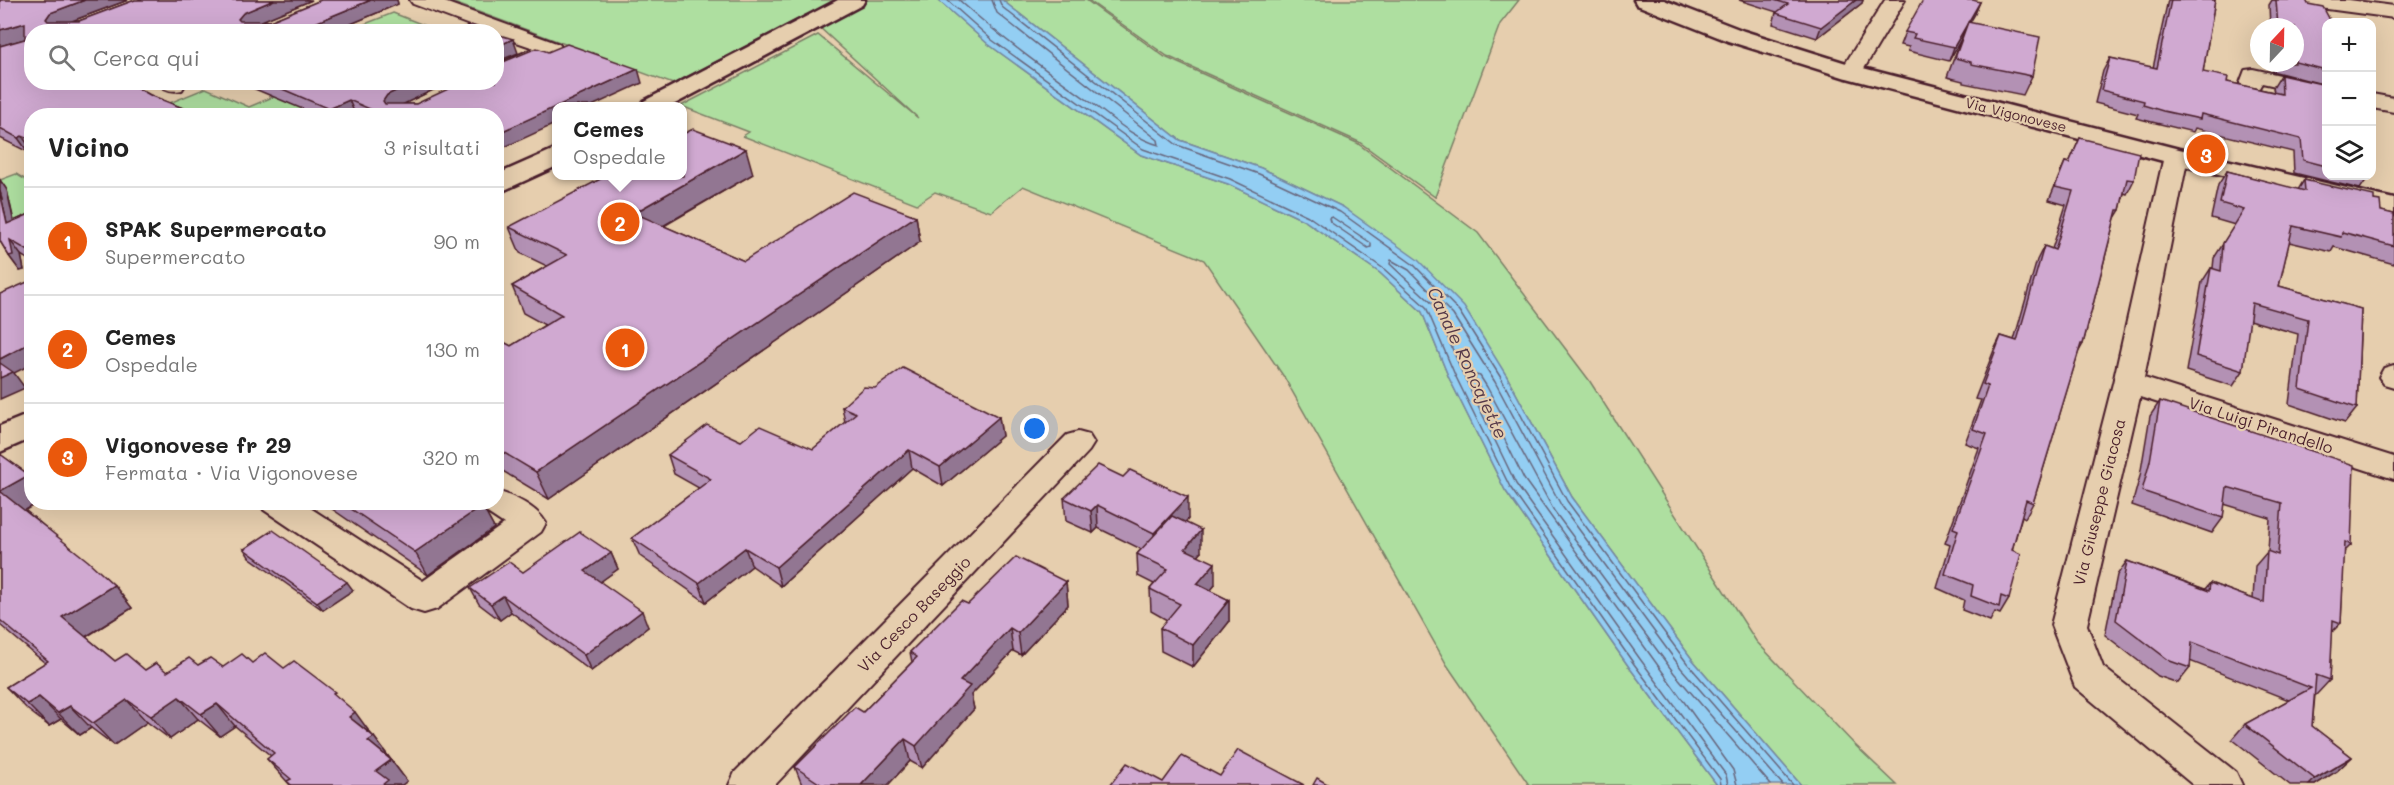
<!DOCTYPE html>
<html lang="it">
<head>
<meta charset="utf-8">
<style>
	:root { --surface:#fff; --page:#f2f2f2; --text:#222; --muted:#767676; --line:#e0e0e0; --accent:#ea580c }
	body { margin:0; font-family:Mali,sans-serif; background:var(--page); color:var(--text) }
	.controls { position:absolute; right:18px; top:18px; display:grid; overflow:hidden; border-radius:12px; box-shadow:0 6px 24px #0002 }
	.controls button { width:54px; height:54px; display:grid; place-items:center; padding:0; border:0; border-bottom:2px solid var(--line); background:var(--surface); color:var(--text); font:30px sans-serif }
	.compass { position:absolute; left:2250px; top:18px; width:54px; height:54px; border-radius:50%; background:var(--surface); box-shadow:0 6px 24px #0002; rotate:22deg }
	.you { position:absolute; left:1035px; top:429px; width:21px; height:21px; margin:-15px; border:4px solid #fff; border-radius:50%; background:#1a73e8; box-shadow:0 0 0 9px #1a73e833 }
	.badge { display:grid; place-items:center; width:39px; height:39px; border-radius:50%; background:var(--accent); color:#fff; font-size:20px; font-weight:700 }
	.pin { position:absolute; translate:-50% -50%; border:3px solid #fff; box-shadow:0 2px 6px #0006 }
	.popup { position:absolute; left:552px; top:102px; width:135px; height:78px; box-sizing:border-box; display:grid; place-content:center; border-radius:12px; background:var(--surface); filter:drop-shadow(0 2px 4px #0005); font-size:20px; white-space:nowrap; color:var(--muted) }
	.popup b { font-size:22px; color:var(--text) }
	.popup::after { content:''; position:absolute; left:50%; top:100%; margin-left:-12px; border:12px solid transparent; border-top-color:var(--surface) }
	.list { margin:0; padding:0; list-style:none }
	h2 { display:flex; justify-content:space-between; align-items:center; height:78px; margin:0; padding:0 24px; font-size:26px }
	h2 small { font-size:20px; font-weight:400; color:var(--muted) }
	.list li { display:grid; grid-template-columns:39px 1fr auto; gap:18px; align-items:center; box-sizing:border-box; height:108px; padding:0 24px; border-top:2px solid var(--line) }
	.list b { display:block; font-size:22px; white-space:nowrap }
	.list p { margin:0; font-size:20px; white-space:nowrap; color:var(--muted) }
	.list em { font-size:20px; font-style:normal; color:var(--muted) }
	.icon { flex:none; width:33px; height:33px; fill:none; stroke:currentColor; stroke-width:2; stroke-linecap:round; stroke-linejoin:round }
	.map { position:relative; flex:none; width:2394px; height:785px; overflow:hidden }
	.search { position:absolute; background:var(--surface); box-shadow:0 6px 24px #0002; left:24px; top:24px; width:480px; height:66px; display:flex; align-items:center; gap:15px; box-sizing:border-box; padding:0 21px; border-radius:24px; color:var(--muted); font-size:22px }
	.panel { position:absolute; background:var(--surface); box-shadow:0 6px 24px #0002; left:24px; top:108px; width:480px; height:402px; border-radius:24px }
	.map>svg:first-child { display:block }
	.green { fill:#aedfa0; stroke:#7c7f66; stroke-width:1.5 }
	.water { fill:#93cef3; stroke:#7688a3; stroke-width:1.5 }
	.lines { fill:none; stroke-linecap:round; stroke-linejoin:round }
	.shore { stroke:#67657b; stroke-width:1.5 }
	.minor-casing { stroke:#4a1f2b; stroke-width:4 }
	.tertiary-casing { stroke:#4a1f2b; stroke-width:5 }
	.secondary-casing { stroke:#4a1f2b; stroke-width:5 }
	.minor { fill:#e6ceae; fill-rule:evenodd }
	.tertiary { fill:#e6ceae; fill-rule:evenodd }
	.secondary { fill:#e6ceae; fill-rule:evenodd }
	.wall { fill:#b391b4; stroke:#4a1f2b; stroke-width:1.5 }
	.shaded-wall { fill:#927692; stroke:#4a1f2b; stroke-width:1.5 }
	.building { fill:#d0a9d1; stroke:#4a1f2b; stroke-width:1.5 }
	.labels { text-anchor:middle; stroke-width:4.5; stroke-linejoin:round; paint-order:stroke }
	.far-street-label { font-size:14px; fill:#4a1f2b; stroke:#e6ceae }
	.street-label { font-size:16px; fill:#4a1f2b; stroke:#e6ceae }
	.water-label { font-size:18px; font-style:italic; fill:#553949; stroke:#e6ceae }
</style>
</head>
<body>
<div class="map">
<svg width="2394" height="785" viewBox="0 0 2394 785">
	<rect width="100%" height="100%" fill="#e6ceae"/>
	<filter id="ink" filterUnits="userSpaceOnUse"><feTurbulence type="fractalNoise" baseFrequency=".0167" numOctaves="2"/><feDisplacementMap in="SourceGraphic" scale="12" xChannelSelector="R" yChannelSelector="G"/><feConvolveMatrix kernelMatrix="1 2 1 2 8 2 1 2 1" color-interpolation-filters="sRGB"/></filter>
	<g filter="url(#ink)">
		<g class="green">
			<polygon points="446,0 938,0 988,44 1141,155 1228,184 1305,221 1380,273 1422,312 1449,378 1505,490 1629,667 1717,785 1529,785 1447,665 1284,377 1204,260 1023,186 991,212 935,192 917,204 743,136 749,132 681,106 818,35 918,118 806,15 673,84"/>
			<polygon points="1002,0 1086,0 1165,57 1357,143 1478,233 1589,380 1756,641 1854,744 1897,785 1801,785 1692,659 1572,497 1506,375 1343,207 1261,168 1180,140"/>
			<polygon points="1088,0 1519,0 1500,24 1435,197 1359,142 1167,56"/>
			<polygon points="393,13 439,31 347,31"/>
			<polygon points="306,83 370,83 293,115 159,116 150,111 206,88 249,107"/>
			<polygon points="16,174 31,183 31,227 0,241 0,180"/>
		</g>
		<polygon class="water" points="938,0 1002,0 1180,140 1261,168 1343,207 1418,260 1464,307 1506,375 1572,497 1692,659 1801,785 1717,785 1629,667 1505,490 1449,378 1422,312 1380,273 1305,221 1228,184 1141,155 988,44"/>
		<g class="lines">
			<g class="shore">
				<polyline points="947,0 992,40 1143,149 1230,179 1308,216 1384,269 1426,307 1455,375 1510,487 1634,664 1720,779 1721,785"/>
				<path d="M 959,0 C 1001,38 1047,71 1093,104 C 1113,119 1135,139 1159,145 L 1158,140 L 997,13 L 992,0"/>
				<polyline points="999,0 1002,7 1177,145 1259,174 1340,212 1414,265 1459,311 1501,378 1567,501 1687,663 1793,785"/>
				<polygon points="1332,217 1371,243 1371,247 1368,248 1330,222 1329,218"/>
				<polyline points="1728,785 1726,775 1640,659 1516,484 1462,372 1434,305 1390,264 1391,260 1409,270 1453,315 1495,382 1561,505 1681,668 1783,785"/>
				<polyline points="1737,785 1733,770 1524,479 1475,379 1476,375 1480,376 1487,387 1554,511 1674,673 1771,785"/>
			</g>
			<g class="minor-casing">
				<g id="minor">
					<polygon points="410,0 439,0 559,44 562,48 559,52 496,79 496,65 534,48 496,35 496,32 488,32 413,4"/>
					<polygon points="1885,0 1905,0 1859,77 1851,78 1843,77 1840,72"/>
					<polygon points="2295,0 2349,0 2394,6 2394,18 2305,6 2298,4"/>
					<polygon points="2253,69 2326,85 2326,97 2262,83 2259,88 2251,90 2243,88 2240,83 2245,70"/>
					<path d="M 158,82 L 183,82 L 185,85 L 182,90 C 172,92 164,91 158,82 Z"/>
					<polygon points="2372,94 2394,98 2394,112 2372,108"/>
					<polygon points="2176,149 2184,151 2188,156 2144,378 2394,457 2394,479 2140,397 2087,625 2103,667 2236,772 2242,785 2193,785 2075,687 2051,625 2113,383 2164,156 2168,151"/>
					<polygon points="2394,365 2394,387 2384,384 2379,377 2384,368"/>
					<polygon points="1078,432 1089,435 1094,443 1089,451 775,785 729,785 735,772 1067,435"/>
					<path d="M 496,491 C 514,496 537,507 546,523 L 541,532 L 437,609 L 424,613 L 411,609 L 264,510 L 260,502 L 301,502 L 423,581 L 504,524 L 483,510 L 479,502 L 496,502 Z"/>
				</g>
			</g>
			<g class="tertiary-casing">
				<g id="tertiary">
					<polygon points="838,0 865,0 862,5 671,106 641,106 644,101"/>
					<polygon points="557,148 557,166 496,194 496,175"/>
					<polygon points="32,413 32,438 0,452 0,426"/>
				</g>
			</g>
			<g class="secondary-casing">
				<polygon id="secondary" points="1634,0 1664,0 1744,31 1859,67 2179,149 2394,199 2394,215 2167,162 1843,77 1728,41 1637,5"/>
			</g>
			<use href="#minor" class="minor"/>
			<use href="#tertiary" class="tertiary"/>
			<use href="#secondary" class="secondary"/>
		</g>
		<g class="wall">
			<polygon points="0,0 128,0 72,21 79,21 135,0 312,0 261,21 270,21 321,0 397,0 398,4 332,32 32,32 32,82 127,82 150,95 203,116 32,116 32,150 28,152 0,138 0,46 25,39 0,46"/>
			<polygon points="1739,0 1863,0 1862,3 1817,38 1773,24 1776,13 1777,12"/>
			<polygon points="2168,0 2215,0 2203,72 2227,82 2274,92 2273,88 2281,75 2326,85 2326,176 2369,176 2360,189 2294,173 2293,152 2195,128 2193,132 2156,123 2136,118 2138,114 2095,103 2103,71 2110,58 2153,68"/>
			<polygon points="2272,0 2308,4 2326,22 2326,85 2272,71 2272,63 2295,63 2295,27 2270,27 2269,5"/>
			<polygon points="1980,2 1970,22 2032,76 2023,95 1963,83 1963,81 1947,77 1961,39 1949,61 1908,51 1909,47 1900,45 1905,32"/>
			<polygon points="242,82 450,82 403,104 416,104 642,83 496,116 359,116 355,114 352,116 319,116 243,84"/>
			<polygon points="2080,138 2134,180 2127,194 2124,193 2120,210 2115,218 2083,344 2078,353 2033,503 2025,518 2022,516 2012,550 2009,599 2000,614 1995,612 1990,621 1962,610 1964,600 1937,588 1950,545 1945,543 1979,448 1965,443 1981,400 1975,399 1994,350 2001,336 2014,340 2037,260 2044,246 2052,249 2066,205 2049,200 2065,162 2069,163"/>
			<polygon points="2227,171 2298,190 2304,180 2374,200 2381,211 2394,214 2394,264 2334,247 2331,252 2289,242 2279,286 2361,309 2357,408 2345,423 2289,404 2298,334 2249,320 2243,371 2233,386 2186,371 2202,282 2211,268 2213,268 2214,258 2235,225 2211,218 2218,185"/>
			<polygon points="753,174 664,226 744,261 916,216 920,242 549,499 496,467 496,338 511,346 545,325 523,313 512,286 547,266 520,253 509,227"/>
			<polygon points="0,180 7,190 14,221 32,213 32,262 21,255 24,270 20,271 9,256 0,241"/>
			<polygon points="2160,401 2351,545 2344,552 2341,623 2332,632 2330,680 2316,695 2315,695 2312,726 2352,757 2337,771 2315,785 2290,785 2232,739 2245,724 2289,700 2190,661 2190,668 2178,683 2158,676 2105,635 2117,575 2127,561 2205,589 2210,583 2253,599 2255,566 2268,551 2270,518 2224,504 2223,518 2212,533 2132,505 2140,476 2150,416"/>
			<polygon points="842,407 999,417 1002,436 943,486 912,468 781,586 752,566 706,602 640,556 632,538 699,488 674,474 668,455 741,441 813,449 845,422"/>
			<polygon points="0,454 29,475 32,478 32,502 25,510 114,585 132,608 86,637 115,661 145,670 167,672 198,665 223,667 252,663 284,668 340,699 370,733 374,737 407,781 402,785 290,785 267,759 271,756 235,726 220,736 198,719 170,739 147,722 114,745 91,728 80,735 61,719 49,726 28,710 6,687 45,663 0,625"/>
			<polygon points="1064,498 1188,519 1186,522 1201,552 1198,555 1215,585 1210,591 1229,600 1229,622 1193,667 1161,651 1160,628 1167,620 1151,611 1150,589 1154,584 1138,576 1137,554 1141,549 1098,528 1093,533 1066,521"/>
			<polygon points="322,502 477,502 482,506 494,528 428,575"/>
			<polygon points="244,549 353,590 323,610 249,557"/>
			<polygon points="611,553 618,569 600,582 648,627 591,671 511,612 500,620 479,604 470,588 523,572"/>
			<polygon points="1066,582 1068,605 1021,655 1013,651 971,695 974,709 922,768 910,761 888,785 802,785 795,767 863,712 912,662 910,652 968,604"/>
		</g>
		<g class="shaded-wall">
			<polygon points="85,0 128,0 58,26 54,32 46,19 50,13"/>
			<polygon points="274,0 312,0 249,26 245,32 238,19 243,13"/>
			<polygon points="371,0 397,0 398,4 332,32 293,32"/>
			<polygon points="1856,0 1863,0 1862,3 1817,38 1821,27"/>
			<polygon points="1980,2 1975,14 1963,35 1967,25"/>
			<polygon points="25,23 32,37 0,46 0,30"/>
			<polygon points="1966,26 1961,39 1949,61 1954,47"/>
			<polygon points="513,39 518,53 496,62 496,47"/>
			<polygon points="638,69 642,83 592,106 557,106 557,123 496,151 496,134"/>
			<polygon points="414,82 450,82 393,109 389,115 383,101 387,95"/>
			<polygon points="349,100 355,114 352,116 332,116 329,109"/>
			<polygon points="22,136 32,150 28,152 18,138"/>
			<polygon points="746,149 753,174 642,238 634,213"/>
			<polygon points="0,180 7,190 17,238 7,224 0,191"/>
			<polygon points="916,216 920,242 549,499 536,472"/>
			<polygon points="10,240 21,255 24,270 20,271 9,256"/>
			<polygon points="32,342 32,364 14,373 25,388 0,399 0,359"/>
			<polygon points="999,417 1002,436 943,486 940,467"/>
			<polygon points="909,450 912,468 781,586 776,567"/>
			<polygon points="29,475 32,478 32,502 39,502 19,514 0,491"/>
			<polygon points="1188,497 1188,519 1155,556 1154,533"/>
			<polygon points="1097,505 1098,528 1093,533 1091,511"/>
			<polygon points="482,506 494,528 428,575 415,552"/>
			<polygon points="1201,530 1201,552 1185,571 1185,549"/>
			<polygon points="745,548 752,566 706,602 699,583"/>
			<polygon points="611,553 618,569 593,587 585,571"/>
			<polygon points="1215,563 1215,585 1197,607 1197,584"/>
			<polygon points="347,582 353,590 323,610 317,602"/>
			<polygon points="1066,582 1068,605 1021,655 1018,633"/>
			<polygon points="114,585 132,608 82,639 62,617"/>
			<polygon points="503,596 511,612 500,620 491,604"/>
			<polygon points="1229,600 1229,622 1193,667 1193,645"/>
			<polygon points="642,611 648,627 591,671 584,655"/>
			<polygon points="1010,628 1013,651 971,695 974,709 922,768 916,746 960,681"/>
			<polygon points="39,697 61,719 49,726 27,704"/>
			<polygon points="179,697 198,719 170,739 151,716"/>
			<polygon points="127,700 147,722 114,745 93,723"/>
			<polygon points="217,704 235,726 220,736 201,714"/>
			<polygon points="70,706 91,728 80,735 58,713"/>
			<polygon points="355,712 371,734 349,717"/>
			<polygon points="374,737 390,759 368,741"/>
			<polygon points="905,739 910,761 888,785 861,785"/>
			<polygon points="2352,757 2337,771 2315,785 2309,785 2315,779"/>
			<polygon points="391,760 407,781 402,785 382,785 376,771"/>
		</g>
		<g class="building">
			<polygon points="0,0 85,0 50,13 46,19 48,21 79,21 135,0 274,0 243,13 238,19 240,21 270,21 321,0 371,0 293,32 32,32 32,82 127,82 150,95 203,116 32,116 32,140 22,136 18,138 0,128 0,46 25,39 25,23 0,30"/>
			<polygon points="1774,0 1856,0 1821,27 1776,13 1788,4"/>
			<polygon points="1923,0 1973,0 1980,2 1954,47 1913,38 1915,34 1905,32"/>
			<polygon points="2171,0 2215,0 2203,72 2228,77 2227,82 2282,94 2281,75 2326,85 2326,166 2303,160 2301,139 2201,114 2200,119 2163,111 2143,105 2144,101 2101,90 2110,58 2157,68"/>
			<polygon points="2276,0 2306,0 2308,4 2323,7 2331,22 2326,22 2326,70 2295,62 2295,27 2278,27"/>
			<polygon points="1968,22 2040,37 2032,76 1971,64 1971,62 1955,58"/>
			<polygon points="471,25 491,32 455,32"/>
			<polygon points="496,34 513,39 496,47"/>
			<polygon points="567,44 638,69 496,134 496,116 386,116 349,100 329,109 266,82 414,82 387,95 383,101 385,104 416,104 463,82 496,82 496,65 537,48 548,52"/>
			<polygon points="693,129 746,149 634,213 744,261 853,192 916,216 536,472 496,448 496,338 511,346 562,315 512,286 567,255 509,227 606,176 683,176 683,134"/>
			<polygon points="2080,138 2139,153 2134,180 2127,179 2120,210 2117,210 2083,344 2081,344 2033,503 2026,500 2012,550 2021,554 2009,599 2001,596 1999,607 1971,596 1973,585 1945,574 1958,530 1953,528 1987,434 1973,429 1988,386 1983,384 2001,336 2017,341 2044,246 2055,250 2073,191 2055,187 2065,162 2069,163"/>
			<polygon points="2227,171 2305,191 2304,180 2374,196 2374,200 2380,201 2381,211 2394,214 2394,246 2342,232 2341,237 2293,226 2279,286 2361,309 2357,408 2300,389 2308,319 2252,303 2243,371 2196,356 2211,268 2221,271 2223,243 2244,210 2220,203"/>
			<polygon points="0,191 7,224 32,213 32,253 10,240 13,255 9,256 0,241"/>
			<polygon points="32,280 32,342 0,359 0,294"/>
			<polygon points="0,363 13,372 0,378"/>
			<polygon points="903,368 999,417 940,467 909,450 776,567 745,548 699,583 632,538 711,479 668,455 707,425 741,441 760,426 813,449 856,413 842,407 864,387 875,388"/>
			<polygon points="2160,401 2354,465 2351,545 2345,542 2341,623 2333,620 2330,680 2316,675 2312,726 2352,757 2315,779 2245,724 2311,688 2192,642 2190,668 2170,661 2116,620 2127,561 2209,591 2210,583 2264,603 2267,551 2278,555 2282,503 2227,487 2223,518 2142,491 2150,461"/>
			<polygon points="0,454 29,475 0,491 88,561 114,585 62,617 115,661 126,654 145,670 156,663 167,672 189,658 198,665 210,658 223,667 242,654 252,663 265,653 284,668 294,661 335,692 333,693 355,712 349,717 374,737 368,741 391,760 376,771 388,780 382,785 291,785 287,781 291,779 267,759 274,753 217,704 201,714 179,697 151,716 127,700 93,723 70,706 58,713 39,697 27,704 6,687 48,661 0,620"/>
			<polygon points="1098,465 1123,477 1130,470 1188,497 1154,533 1097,505 1091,511 1064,498"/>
			<polygon points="341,502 477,502 482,506 415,552"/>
			<polygon points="1172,516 1201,530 1185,549 1215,563 1197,584 1229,600 1193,645 1160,628 1180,604 1150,589 1168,569 1137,554"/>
			<polygon points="273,530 347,582 317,602 244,549"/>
			<polygon points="580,532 611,553 585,571 642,611 584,655 503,596 491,604 470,588 509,562 523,572"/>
			<polygon points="1016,557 1066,582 1018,633 1010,628 960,681 970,686 916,746 905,739 861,785 822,785 795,767 855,707 863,712 917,657 910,652 961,601 968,604"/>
			<polygon points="1238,750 1304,785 1110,785 1127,763 1163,782 1182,756 1220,776"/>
			<polygon points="1317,778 1329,785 1313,785"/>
		</g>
	</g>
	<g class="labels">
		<g class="far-street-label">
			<text transform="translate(2016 115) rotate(14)" y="5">Via Vigonovese</text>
		</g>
		<g class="street-label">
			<text transform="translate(2261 425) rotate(18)" y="6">Via Luigi Pirandello</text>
			<text transform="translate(2099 502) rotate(-76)" y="6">Via Giuseppe Giacosa</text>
			<text transform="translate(914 614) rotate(-46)" y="6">Via Cesco Baseggio</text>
		</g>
		<g class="water-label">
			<text transform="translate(1467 363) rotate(65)" y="6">Canale Roncajette</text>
		</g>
	</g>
</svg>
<div class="controls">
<button>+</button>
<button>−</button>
<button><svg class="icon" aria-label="layers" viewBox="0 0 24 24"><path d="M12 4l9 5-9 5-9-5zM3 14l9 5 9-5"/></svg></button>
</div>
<svg class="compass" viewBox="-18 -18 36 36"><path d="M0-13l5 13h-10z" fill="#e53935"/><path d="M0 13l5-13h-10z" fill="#767676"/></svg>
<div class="you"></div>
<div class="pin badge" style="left:625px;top:348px">1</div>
<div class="pin badge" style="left:620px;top:222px">2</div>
<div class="popup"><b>Cemes</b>Ospedale</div>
<div class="pin badge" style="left:2206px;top:154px">3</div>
<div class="search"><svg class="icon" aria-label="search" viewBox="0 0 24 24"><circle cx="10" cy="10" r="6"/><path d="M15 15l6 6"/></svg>Cerca qui</div>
<section class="panel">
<h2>Vicino<small>3 risultati</small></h2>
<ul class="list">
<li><span class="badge">1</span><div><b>SPAK Supermercato</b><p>Supermercato</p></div><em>90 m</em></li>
<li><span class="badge">2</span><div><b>Cemes</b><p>Ospedale</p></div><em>130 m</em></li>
<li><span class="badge">3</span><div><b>Vigonovese fr 29</b><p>Fermata · Via Vigonovese</p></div><em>320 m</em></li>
</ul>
</section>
</div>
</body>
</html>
